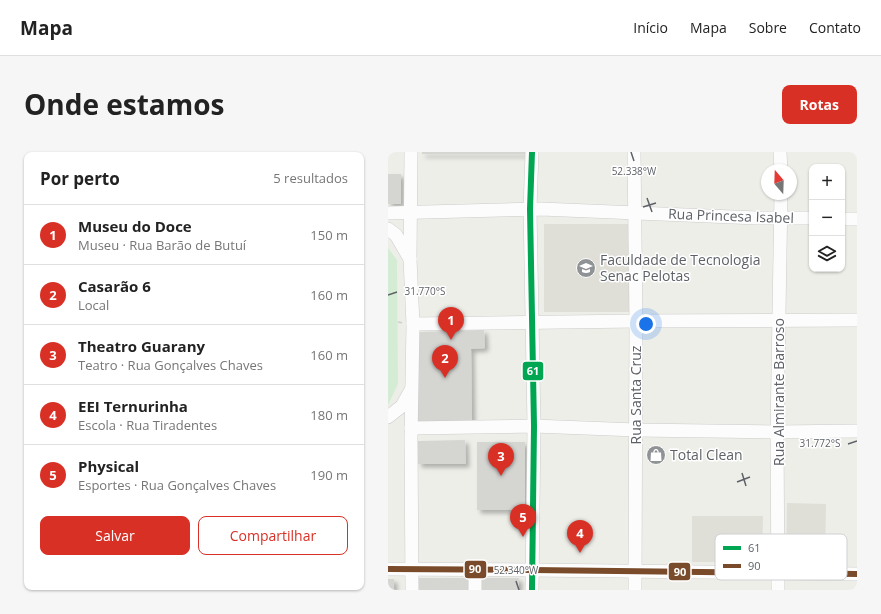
<!DOCTYPE html>
<html lang="pt">
<head>
<meta charset="utf-8">
<style>
	:root { --surface:#fff; --page:#f6f6f6; --text:#222; --muted:#767676; --line:#e0e0e0; --accent:#d93025 }
	body { margin:0; font-family:"Open Sans",sans-serif; background:var(--page); color:var(--text) }
	.controls { position:absolute; right:12px; top:12px; display:grid; overflow:hidden; border-radius:8px; box-shadow:0 1px 3px #0004 }
	.controls button { width:36px; height:36px; display:grid; place-items:center; padding:0; border:0; border-bottom:1px solid var(--line); background:var(--surface); color:var(--text); font:20px sans-serif }
	.compass { position:absolute; left:373px; top:12px; width:36px; height:36px; border-radius:50%; background:var(--surface); box-shadow:0 1px 3px #0004; rotate:341deg }
	.you { position:absolute; left:258px; top:172px; width:14px; height:14px; margin:-10px; border:3px solid #fff; border-radius:50%; background:#1a73e8; box-shadow:0 0 0 6px #1a73e833 }
	.badge { display:grid; place-items:center; width:26px; height:26px; border-radius:50%; background:var(--accent); color:#fff; font-size:13px; font-weight:700 }
	.pin { position:absolute; translate:-50% -33px; filter:drop-shadow(0 1px 2px #0008) }
	.pin::after { content:''; position:absolute; top:21px; width:14px; height:12px; background:inherit; clip-path:polygon(0 0,100% 0,50% 100%) }
	.list { margin:0; padding:0; list-style:none }
	h2 { display:flex; justify-content:space-between; align-items:center; height:52px; margin:0; padding:0 16px; font-size:17px }
	h2 small { font-size:13px; font-weight:400; color:var(--muted) }
	.list li { display:grid; grid-template-columns:26px 1fr auto; gap:12px; align-items:center; box-sizing:border-box; height:60px; padding:0 16px; border-top:1px solid var(--line) }
	.list b { display:block; font-size:15px; white-space:nowrap }
	.list p { margin:0; font-size:13px; white-space:nowrap; color:var(--muted) }
	.list em { font-size:13px; font-style:normal; color:var(--muted) }
	.actions { display:flex; gap:8px; padding:12px 16px }
	.actions a { flex:1; padding:9px 0; border:1px solid var(--accent); border-radius:8px; text-align:center; font-size:14px; color:var(--accent) }
	.actions .main { background:var(--accent); color:#fff }
	.icon { flex:none; width:22px; height:22px; fill:none; stroke:currentColor; stroke-width:2; stroke-linecap:round; stroke-linejoin:round }
	.map { position:relative; flex:none; width:469px; height:438px; overflow:hidden; border-radius:8px }
	header { display:flex; align-items:center; gap:24px; box-sizing:border-box; height:56px; padding:0 20px; background:var(--surface); border-bottom:1px solid var(--line) }
	header strong { font-size:19px }
	nav { display:flex; gap:22px; margin-inline-start:auto; font-size:14px }
	.intro { display:flex; align-items:center; justify-content:space-between; box-sizing:border-box; height:96px; padding:0 24px }
	h1 { margin:0; font-size:28px }
	.button { padding:10px 18px; border-radius:8px; background:var(--accent); color:#fff; font-size:14px; font-weight:700 }
	main { display:flex; gap:24px; padding:0 24px }
	aside { flex:1; background:var(--surface); border-radius:8px; box-shadow:0 1px 3px #0004 }
	.map>svg:first-child { display:block }
	.education { fill:#dfded7 }
	.green { fill:#d5ecd4 }
	.building { fill:#d5d5d2; filter:url(#shadow) }
	.lines { fill:none; stroke-linecap:round; stroke-linejoin:round }
	.minor-casing { stroke:#cbcccb; stroke-width:14 }
	.path { stroke:#cacfcb; stroke-width:1.5; stroke-dasharray:4 2; stroke-linecap:butt }
	.minor { stroke:#fcfcfc; stroke-width:13 }
	.bus-1-casing { stroke:#fff; stroke-width:9 }
	.bus-2-casing { stroke:#fff; stroke-width:9 }
	.bus-1 { stroke:#00a651; stroke-width:6 }
	.bus-2 { stroke:#7a4b2a; stroke-width:6 }
	.ticks { fill:none; stroke:#5e6268; stroke-width:1.5 }
	.labels { text-anchor:middle; stroke-width:3; stroke-linejoin:round; paint-order:stroke }
	.street-label { font-size:14px; fill:#5e6268; stroke:#fff }
	.poi-label { font-size:14px; fill:#5e6268; stroke:#fff; text-anchor:start }
	.key { fill:#fff; stroke:#cfd0d2; stroke-width:1 }
	.key-label { font-size:11px; fill:#5e6268 }
	.ticks-label { font-size:10px; text-anchor:middle; fill:#5e6268; stroke:#fff; stroke-width:3; stroke-linejoin:round; paint-order:stroke }
	.line-badge { stroke:#fff; stroke-width:1.5 }
	.badge-label { font-size:11px; text-anchor:middle; font-weight:bold; fill:#fff }
</style>
</head>
<body>
<header>
<strong>Mapa</strong>
<nav><a>Início</a><a>Mapa</a><a>Sobre</a><a>Contato</a></nav>
</header>
<div class="intro"><h1>Onde estamos</h1><a class="button">Rotas</a></div>
<main>
<aside>
<h2>Por perto<small>5 resultados</small></h2>
<ul class="list">
<li><span class="badge">1</span><div><b>Museu do Doce</b><p>Museu · Rua Barão de Butuí</p></div><em>150 m</em></li>
<li><span class="badge">2</span><div><b>Casarão 6</b><p>Local</p></div><em>160 m</em></li>
<li><span class="badge">3</span><div><b>Theatro Guarany</b><p>Teatro · Rua Gonçalves Chaves</p></div><em>160 m</em></li>
<li><span class="badge">4</span><div><b>EEI Ternurinha</b><p>Escola · Rua Tiradentes</p></div><em>180 m</em></li>
<li><span class="badge">5</span><div><b>Physical</b><p>Esportes · Rua Gonçalves Chaves</p></div><em>190 m</em></li>
</ul>
<div class="actions"><a class="main">Salvar</a><a>Compartilhar</a></div>
</aside>
<div class="map">
<svg width="469" height="438" viewBox="0 0 469 438">
	<defs>
		<filter id="shadow"><feDropShadow dx="3.5" dy="3.5" stdDeviation="2" flood-color="#0004"/></filter>
	</defs>
	<rect width="100%" height="100%" fill="#eeeee9"/>
	<g class="education">
		<rect x="156" y="72" width="85" height="88"/>
		<polygon points="399,351 438,352 437,411 398,411"/>
		<polygon points="304,364 375,364 374,410 304,410"/>
	</g>
	<polygon class="green" points="0,96 9,108 10,232 0,253"/>
	<g class="building">
		<rect x="34" y="0" width="107" height="2"/>
		<rect x="0" y="22" width="13" height="30"/>
		<polygon points="96,178 97,196 83,197 84,269 30,269 29,180"/>
		<polygon points="77,288 78,312 30,312 30,289"/>
		<rect x="89" y="290" width="48" height="68"/>
		<rect x="29" y="426" width="102" height="12"/>
		<rect x="0" y="427" width="6" height="11"/>
	</g>
	<g class="lines">
		<g class="minor-casing">
			<g id="minor">
				<polyline points="23,0 22,107 25,172 23,286 24,438"/>
				<polyline points="144,0 142,57 146,274 144,438"/>
				<polyline points="246,0 248,169 247,438"/>
				<polyline points="392,0 393,18"/>
				<polyline points="0,61 153,57 369,66 424,66"/>
				<polyline points="454,67 469,67"/>
				<polyline points="0,77 8,83 22,107"/>
				<polyline points="25,172 248,169 469,168"/>
				<polyline points="0,265 14,254 23,238"/>
				<polyline points="23,276 146,274 248,278 389,280 469,279"/>
				<polyline points="0,417 144,418 469,422"/>
				<polyline points="87,418 87,438"/>
				<polyline points="390,438 389,280 393,42"/>
			</g>
		</g>
		<polyline class="path" points="10,170 15,171"/>
		<use href="#minor" class="minor"/>
		<g class="bus-1-casing">
			<polyline id="bus-1" points="144,0 142,57 146,274 144,438"/>
		</g>
		<g class="bus-2-casing">
			<polyline id="bus-2" points="0,417 144,418 469,422"/>
		</g>
		<use href="#bus-1" class="bus-1"/>
		<use href="#bus-2" class="bus-2"/>
	</g>
	<path class="ticks" d="M 243,0 L 246,9M 259,46 L 264,60M 255,55 L 268,51M 0,143 L 9,140M 460,292 L 469,289M 354,321 L 358,334M 349,330 L 362,325M 128,429 L 131,438"/>
	<defs>
		<g id="university-disc" transform="scale(1)"><circle r="9.5" fill="#909395" stroke="#fff"/><path d="M0-5L7-2L0 1L-7-2ZM-4 1L0 2.5L4 1V4Q0 6-4 4Z" fill="#fff"/></g>
		<g id="shop-disc" transform="scale(1)"><circle r="9.5" fill="#909395" stroke="#fff"/><path d="M-5-2.5h2.3a2.7 3.5 0 0 1 5.4 0H5L5.5 6h-11ZM-1.5-2.5h3a1.5 2.3 0 0 0-3 0Z" fill="#fff"/></g>
	</defs>
	<g fill-rule="evenodd">
		<use href="#university-disc" x="198" y="116"/>
		<use href="#shop-disc" x="268" y="303"/>
	</g>
	<g class="labels">
		<g class="street-label">
			<text transform="translate(343 64) rotate(2)" y="5">Rua Princesa Isabel</text>
			<text transform="translate(391 240) rotate(-90)" y="5">Rua Almirante Barroso</text>
			<text transform="translate(248 243) rotate(-90)" y="5">Rua Santa Cruz</text>
		</g>
		<g class="poi-label">
			<text x="212" y="113">Faculdade de Tecnologia<tspan x="212" dy="16">Senac Pelotas</tspan></text>
			<text x="282" y="308">Total Clean</text>
		</g>
	</g>
	<rect x="327" y="382" width="132" height="46" rx="6" class="key"/>
	<rect x="335" y="394" width="18" height="4" fill="#00a651"/>
	<rect x="335" y="412" width="18" height="4" fill="#7a4b2a"/>
	<g class="key-label">
		<text x="360" y="400">61</text>
		<text x="360" y="418">90</text>
	</g>
	<g class="ticks-label">
		<text x="246" y="23">52.338°W</text>
		<text x="37" y="143">31.770°S</text>
		<text x="432" y="295">31.772°S</text>
		<text x="128" y="422">52.340°W</text>
	</g>
	<g class="line-badge">
		<rect x="134" y="209" width="22" height="20" rx="4" fill="#00a651"/>
		<rect x="76" y="408" width="23" height="19" rx="4" fill="#7a4b2a"/>
		<rect x="280" y="410" width="23" height="19" rx="4" fill="#7a4b2a"/>
	</g>
	<g class="badge-label">
		<text x="145" y="223">61</text>
		<text x="87" y="421">90</text>
		<text x="292" y="424">90</text>
	</g>
</svg>
<div class="controls">
<button>+</button>
<button>−</button>
<button><svg class="icon" aria-label="layers" viewBox="0 0 24 24"><path d="M12 4l9 5-9 5-9-5zM3 14l9 5 9-5"/></svg></button>
</div>
<svg class="compass" viewBox="-18 -18 36 36"><path d="M0-13l5 13h-10z" fill="#e53935"/><path d="M0 13l5-13h-10z" fill="#767676"/></svg>
<div class="you"></div>
<div class="pin badge" style="left:63px;top:188px">1</div>
<div class="pin badge" style="left:57px;top:226px">2</div>
<div class="pin badge" style="left:113px;top:324px">3</div>
<div class="pin badge" style="left:192px;top:401px">4</div>
<div class="pin badge" style="left:135px;top:385px">5</div>
</div>
</main>
</body>
</html>
